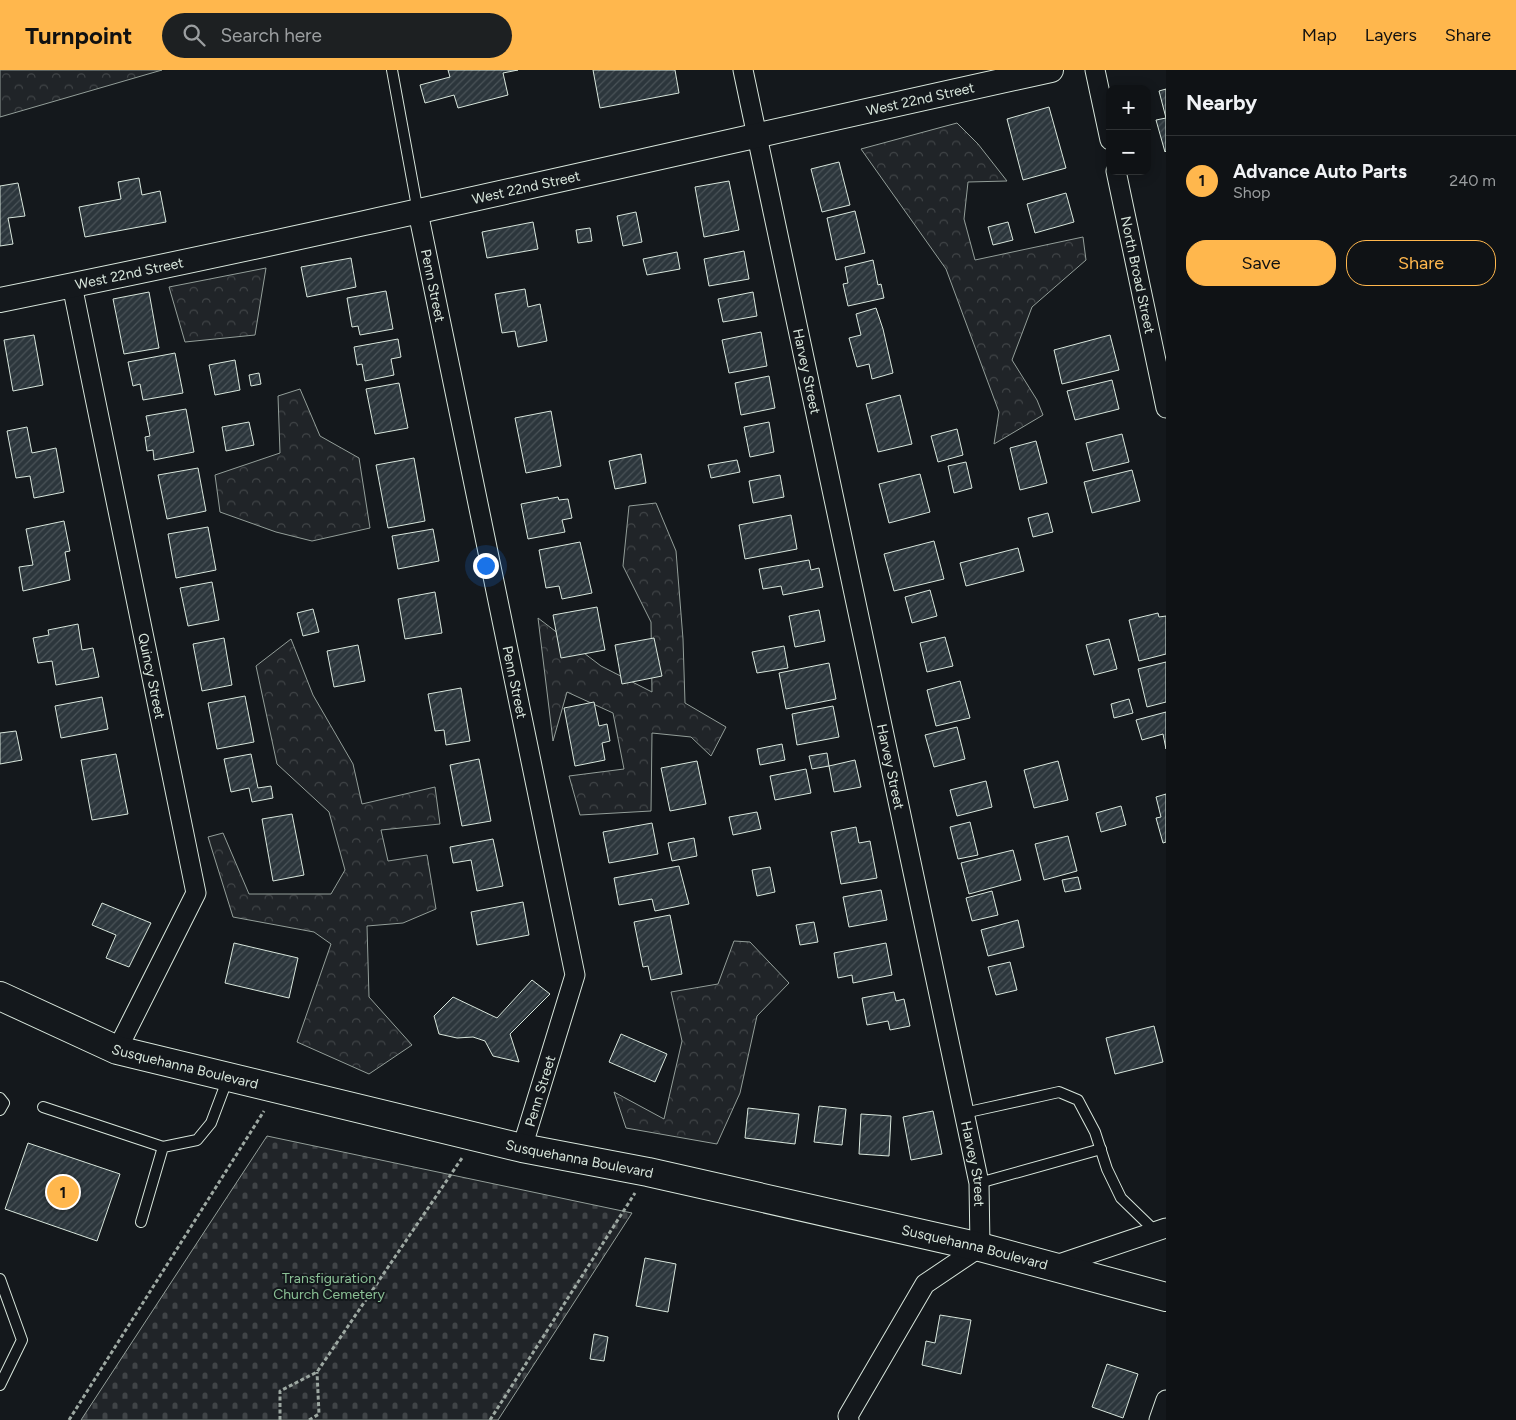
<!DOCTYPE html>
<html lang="en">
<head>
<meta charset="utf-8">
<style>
	:root { --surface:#0f1215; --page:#1d2022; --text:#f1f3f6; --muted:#9b9ea0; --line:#2f3234; --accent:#ffb74d }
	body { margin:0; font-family:Figtree,sans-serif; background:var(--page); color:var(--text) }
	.controls { position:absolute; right:15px; top:15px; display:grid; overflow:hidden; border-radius:10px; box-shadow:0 2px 12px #0003 }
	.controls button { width:45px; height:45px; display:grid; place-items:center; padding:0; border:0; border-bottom:1px solid var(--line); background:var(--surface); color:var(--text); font:25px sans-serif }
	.you { position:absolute; left:485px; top:495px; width:18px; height:18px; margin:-12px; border:4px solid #fff; border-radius:50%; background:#1a73e8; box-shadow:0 0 0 8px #1a73e833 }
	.badge { display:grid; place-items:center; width:32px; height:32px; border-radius:50%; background:var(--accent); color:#111; font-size:16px; font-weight:700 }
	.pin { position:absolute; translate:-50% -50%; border:2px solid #fff; box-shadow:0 1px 5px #0006 }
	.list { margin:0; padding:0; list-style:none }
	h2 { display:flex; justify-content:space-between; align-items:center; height:65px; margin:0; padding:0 20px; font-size:21px }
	h2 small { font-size:16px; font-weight:400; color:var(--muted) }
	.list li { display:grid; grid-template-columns:32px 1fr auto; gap:15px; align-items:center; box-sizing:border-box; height:90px; padding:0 20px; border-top:1px solid var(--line) }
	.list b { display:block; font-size:19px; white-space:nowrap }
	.list p { margin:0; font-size:16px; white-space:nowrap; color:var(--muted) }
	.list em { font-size:16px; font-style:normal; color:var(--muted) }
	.actions { display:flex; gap:10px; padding:15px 20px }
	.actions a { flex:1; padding:11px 0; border:1px solid var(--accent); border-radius:20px; text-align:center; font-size:18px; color:var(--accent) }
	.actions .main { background:var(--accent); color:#111 }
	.icon { flex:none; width:28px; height:28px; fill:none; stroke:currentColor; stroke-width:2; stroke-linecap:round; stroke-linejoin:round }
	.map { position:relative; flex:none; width:1166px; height:1350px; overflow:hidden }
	header { display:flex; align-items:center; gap:30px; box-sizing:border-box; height:70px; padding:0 25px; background:var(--accent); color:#111 }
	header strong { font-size:24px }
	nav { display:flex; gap:28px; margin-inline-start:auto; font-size:18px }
	.search { width:350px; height:45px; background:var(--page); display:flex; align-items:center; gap:12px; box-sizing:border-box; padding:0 18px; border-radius:28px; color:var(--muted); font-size:19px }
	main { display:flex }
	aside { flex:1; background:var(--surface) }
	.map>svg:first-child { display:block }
	.forest { fill:url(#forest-crowns); stroke:#939e99 }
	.cemetery { fill:url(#cemetery-stones); stroke:#939e99 }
	.building { fill:url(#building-hatch); stroke:#d8e6dc }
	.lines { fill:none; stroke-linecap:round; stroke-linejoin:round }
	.service-casing { stroke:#d8e6dc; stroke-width:12 }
	.minor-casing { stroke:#d8e6dc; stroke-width:21 }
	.tertiary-casing { stroke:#d8e6dc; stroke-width:26 }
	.trunk-casing { stroke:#d8e6dc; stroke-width:30 }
	.path { stroke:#9da8a2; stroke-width:3; stroke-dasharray:4 2.5; stroke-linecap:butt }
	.service { stroke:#14181c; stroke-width:10 }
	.minor { stroke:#14181c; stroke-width:19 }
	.tertiary { stroke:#14181c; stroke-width:24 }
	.trunk { stroke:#14181c; stroke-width:28 }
	.labels { text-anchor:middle; stroke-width:4; stroke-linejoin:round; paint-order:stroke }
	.street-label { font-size:14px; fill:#d8e6dc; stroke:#14181c }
	.park-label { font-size:14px; fill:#8ac095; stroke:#14181c }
</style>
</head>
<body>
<header>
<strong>Turnpoint</strong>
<div class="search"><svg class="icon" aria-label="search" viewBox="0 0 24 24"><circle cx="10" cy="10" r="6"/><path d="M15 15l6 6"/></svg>Search here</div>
<nav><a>Map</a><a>Layers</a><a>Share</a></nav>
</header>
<main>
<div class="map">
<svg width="1166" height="1350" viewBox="0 0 1166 1350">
	<defs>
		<pattern id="forest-crowns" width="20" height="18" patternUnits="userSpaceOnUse" patternTransform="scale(1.25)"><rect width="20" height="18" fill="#202428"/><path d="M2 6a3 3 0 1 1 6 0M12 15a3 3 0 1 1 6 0" fill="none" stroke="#404447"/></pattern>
		<pattern id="cemetery-stones" width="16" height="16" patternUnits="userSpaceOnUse" patternTransform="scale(1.25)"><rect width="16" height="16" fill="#202428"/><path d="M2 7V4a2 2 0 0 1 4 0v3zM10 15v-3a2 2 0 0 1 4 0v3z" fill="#404447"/></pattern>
		<pattern id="building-hatch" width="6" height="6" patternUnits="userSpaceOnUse" patternTransform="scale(1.25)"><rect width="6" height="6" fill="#2c363c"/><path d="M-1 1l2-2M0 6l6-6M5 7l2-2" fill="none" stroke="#4a5358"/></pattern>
	</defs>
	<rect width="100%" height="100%" fill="#14181c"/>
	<g class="forest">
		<polygon points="0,0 162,0 0,47"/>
		<polygon points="957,53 978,74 1007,111 968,112 964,149 975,190 1083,167 1086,190 1032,237 1012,290 1037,330 1043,345 994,374 999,342 946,199 861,79"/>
		<polygon points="266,198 255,265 185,272 169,217"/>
		<polygon points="300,319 320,366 359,388 370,458 312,471 276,462 220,442 215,405 280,383 278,326"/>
		<polygon points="656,433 676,481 683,569 685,633 726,657 711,686 691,667 652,663 651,741 580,745 569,706 624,699 613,643 567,622 553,671 538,548 601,596 652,622 651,552 623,496 629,436"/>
		<polygon points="291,569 313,625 353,694 362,734 435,717 440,754 381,760 388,791 427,785 436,839 403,853 367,856 369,927 412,975 369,1004 297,972 331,874 314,862 233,847 208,767 223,763 249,824 331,824 345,800 329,742 277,694 256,596"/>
		<polygon points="734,871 750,872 789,913 757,946 740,1023 717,1074 626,1058 614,1022 664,1049 682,971 671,922 718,914"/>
	</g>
	<polygon class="cemetery" points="267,1066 632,1143 498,1350 81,1350"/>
	<g class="building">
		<polygon points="448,0 518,0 503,3 508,25 458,38 454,25 425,33 420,15 450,7"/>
		<polygon points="593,0 675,0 679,23 600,38"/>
		<polygon points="1166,19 1166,81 1165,82 1156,50 1166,48 1159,21"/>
		<polygon points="1049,37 1066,98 1023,110 1007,49"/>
		<polygon points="839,92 850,135 822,142 811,99"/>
		<polygon points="139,108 142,125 160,121 166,152 85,167 79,137 121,129 118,112"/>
		<polygon points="729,111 739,160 704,167 695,117"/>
		<polygon points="18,113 25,146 8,148 13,174 0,176 0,116"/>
		<polygon points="1066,123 1074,152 1035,163 1027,134"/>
		<polygon points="855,141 865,183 836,190 827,148"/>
		<polygon points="636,142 642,172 623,176 617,146"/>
		<polygon points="533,152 538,179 487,188 482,162"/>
		<polygon points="1008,152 1013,170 993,175 988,157"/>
		<polygon points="590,158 592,171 578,173 576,160"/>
		<polygon points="744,181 749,209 709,216 704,189"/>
		<polygon points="677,182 680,199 647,205 643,189"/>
		<polygon points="351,188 356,217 307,227 301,197"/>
		<polygon points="873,190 878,215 881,214 884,228 848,236 843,214 848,213 845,197"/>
		<polygon points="525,219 528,237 540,234 547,271 518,277 515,261 502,263 495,224"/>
		<polygon points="386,221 393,259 360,265 358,256 352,257 347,228"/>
		<polygon points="149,222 159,278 124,284 113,229"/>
		<polygon points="753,222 757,246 723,252 718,229"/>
		<polygon points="876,238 883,259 893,303 872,309 869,294 857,297 849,268 861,265 856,244"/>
		<polygon points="761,262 767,296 729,303 722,270"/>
		<polygon points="34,265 43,315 13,321 4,270"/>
		<polygon points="1110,265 1119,300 1062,314 1054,280"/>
		<polygon points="398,269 401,287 391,289 394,305 365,311 362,294 357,295 354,277"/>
		<polygon points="175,283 183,323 143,330 140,314 133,316 128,292"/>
		<polygon points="235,290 240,320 215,325 209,295"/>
		<polygon points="259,303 261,314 251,316 249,305"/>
		<polygon points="769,306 775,338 741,345 735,313"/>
		<polygon points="1112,310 1119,339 1075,350 1067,321"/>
		<polygon points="399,313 408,358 375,364 366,319"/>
		<polygon points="900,325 912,374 878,382 866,334"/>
		<polygon points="186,339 194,382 154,390 153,380 147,381 145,367 150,366 146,346"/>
		<polygon points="551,341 561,396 526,403 515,348"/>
		<polygon points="249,352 254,375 226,381 222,357"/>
		<polygon points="769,352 774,382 750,387 744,357"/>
		<polygon points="27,357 32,383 56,378 64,422 34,428 30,406 16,408 7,361"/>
		<polygon points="957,359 963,385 938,392 931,366"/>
		<polygon points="1122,364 1129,392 1093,401 1086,373"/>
		<polygon points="1036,371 1047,413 1020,420 1010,378"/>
		<polygon points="641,384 646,413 615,419 609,391"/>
		<polygon points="414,388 425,451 388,458 376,395"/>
		<polygon points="737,390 740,402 711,408 708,395"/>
		<polygon points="966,392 972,418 954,423 948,396"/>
		<polygon points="198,398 206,441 167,449 158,405"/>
		<polygon points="1132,400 1140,431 1092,443 1084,412"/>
		<polygon points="920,404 930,442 889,453 879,414"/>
		<polygon points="780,405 784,427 753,433 749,411"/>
		<polygon points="558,427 559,430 568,429 572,448 562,450 565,462 528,469 521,434"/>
		<polygon points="1048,443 1053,462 1033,467 1028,448"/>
		<polygon points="791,445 797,479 745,489 739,455"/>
		<polygon points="64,451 70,481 65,482 70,510 23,521 19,497 33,495 26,459"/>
		<polygon points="208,457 216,500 176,508 168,464"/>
		<polygon points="433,459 439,491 398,499 392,466"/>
		<polygon points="934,471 944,509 894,521 884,484"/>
		<polygon points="580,472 592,523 562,529 559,516 546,518 539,480"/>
		<polygon points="1018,478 1024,501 966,516 960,493"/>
		<polygon points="809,490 811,500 819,498 823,517 783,525 781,516 763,519 759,499"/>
		<polygon points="212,512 219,550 188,556 180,518"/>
		<polygon points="930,520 937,546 912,553 905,527"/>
		<polygon points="435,522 442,563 405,569 398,529"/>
		<polygon points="597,537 605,580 561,588 553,545"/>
		<polygon points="313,539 319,562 303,566 297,543"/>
		<polygon points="819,540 825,571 795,577 789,546"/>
		<polygon points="1158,543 1159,547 1166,546 1166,584 1139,591 1129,550"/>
		<polygon points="78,554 82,580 93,578 99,607 56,615 52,591 38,593 33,568 49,565 48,560"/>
		<polygon points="945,567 953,596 927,602 920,573"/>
		<polygon points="224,568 232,615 202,621 193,574"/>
		<polygon points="654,568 662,606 622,614 615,575"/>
		<polygon points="1109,569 1117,599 1094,605 1086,575"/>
		<polygon points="358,575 365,611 334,617 327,581"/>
		<polygon points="784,576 788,598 757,603 752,582"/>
		<polygon points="1166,592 1166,632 1147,637 1138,599"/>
		<polygon points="829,593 836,629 786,639 779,603"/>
		<polygon points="960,611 970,648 936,656 927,620"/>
		<polygon points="461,618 470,671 446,675 444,660 435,661 428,624"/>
		<polygon points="245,626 254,672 217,679 208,633"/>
		<polygon points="102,627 108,659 61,668 55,636"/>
		<polygon points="1129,629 1133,643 1114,648 1111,634"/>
		<polygon points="594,632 599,656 607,654 610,671 602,673 605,690 575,696 564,638"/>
		<polygon points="833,636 839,667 797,675 792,644"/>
		<polygon points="1166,642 1166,679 1163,664 1142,670 1136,650"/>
		<polygon points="957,657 965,689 934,697 925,665"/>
		<polygon points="16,661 22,690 0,694 0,663"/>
		<polygon points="782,674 785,690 760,695 757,679"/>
		<polygon points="827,683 829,696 812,699 809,686"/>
		<polygon points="116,684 128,744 92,750 81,690"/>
		<polygon points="251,684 258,718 271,716 273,728 252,732 249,718 231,722 224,689"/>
		<polygon points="479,689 491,751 462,756 450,695"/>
		<polygon points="855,690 861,717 834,722 829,696"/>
		<polygon points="697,691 706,734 670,741 661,698"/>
		<polygon points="1058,691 1068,730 1034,738 1024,700"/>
		<polygon points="806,699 811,723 775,730 770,706"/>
		<polygon points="986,711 992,737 957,746 950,720"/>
		<polygon points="1166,724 1166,772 1163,773 1156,748 1161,747 1156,727"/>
		<polygon points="1121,736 1126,755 1101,762 1096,743"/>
		<polygon points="757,742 761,759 733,765 729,747"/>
		<polygon points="292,744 304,805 273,811 262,749"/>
		<polygon points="970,752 978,785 958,789 950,757"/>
		<polygon points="652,753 658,784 609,793 603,762"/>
		<polygon points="856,757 859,773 870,771 877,808 841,814 831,762"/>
		<polygon points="1068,766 1077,801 1044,810 1035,774"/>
		<polygon points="694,768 697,786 672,791 668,773"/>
		<polygon points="493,769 503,816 477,821 471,790 453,793 450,777"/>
		<polygon points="1013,780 1021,810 969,824 961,793"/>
		<polygon points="679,796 689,834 655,841 652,829 619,835 614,808"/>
		<polygon points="770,797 775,822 757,826 752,800"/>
		<polygon points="1078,807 1081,819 1065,822 1062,810"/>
		<polygon points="881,820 887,850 849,857 843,827"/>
		<polygon points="992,821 998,845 972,851 966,828"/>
		<polygon points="523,832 529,865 477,875 471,842"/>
		<polygon points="102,833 151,853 129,897 106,888 116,865 92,855"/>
		<polygon points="670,845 682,904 651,910 648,896 643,897 634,852"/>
		<polygon points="1018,850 1024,877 988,886 981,860"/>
		<polygon points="814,852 818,872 800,875 796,855"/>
		<polygon points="234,873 298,888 289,928 225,913"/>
		<polygon points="886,873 892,905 853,913 852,905 838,908 834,883"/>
		<polygon points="1010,892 1017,920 996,925 988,897"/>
		<polygon points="532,910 550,924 510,964 519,992 493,986 485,971 473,967 457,968 439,964 434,946 453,927 497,948"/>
		<polygon points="894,922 896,931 904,929 910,956 890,960 888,951 867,955 862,928"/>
		<polygon points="1154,956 1163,992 1115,1004 1106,968"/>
		<polygon points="621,964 667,984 655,1012 609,992"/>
		<polygon points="819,1036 846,1039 842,1075 814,1072"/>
		<polygon points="748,1038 799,1044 795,1074 745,1068"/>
		<polygon points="933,1041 942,1084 911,1090 903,1047"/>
		<polygon points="861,1044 891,1046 889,1086 859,1084"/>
		<polygon points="28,1073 120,1104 97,1171 5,1139"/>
		<polygon points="645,1188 676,1194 668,1242 636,1236"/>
		<polygon points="940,1245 971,1250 961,1304 922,1295 926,1271 935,1273"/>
		<polygon points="594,1264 608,1267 604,1291 590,1289"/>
		<polygon points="1107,1294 1138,1304 1123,1348 1092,1337"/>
	</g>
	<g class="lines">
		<g class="service-casing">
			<g id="service">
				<polyline points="392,0 418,142"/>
				<polyline points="0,1028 4,1033 0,1040"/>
				<polyline points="43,1037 163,1077"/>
				<polyline points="964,1043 1059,1022 1078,1030 1095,1062 1107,1099 1121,1128 1154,1160"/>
				<polyline points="979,1113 1101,1079"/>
				<polyline points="141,1152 163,1077 197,1070 211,1053 228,1008"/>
				<polyline points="0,1209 22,1270 0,1315"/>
			</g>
		</g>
		<g class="minor-casing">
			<g id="minor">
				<path id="s1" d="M 743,0 L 979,1113 L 980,1177 L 925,1214 L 848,1346 L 849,1350"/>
				<polyline points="1095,0 1110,70"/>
				<path id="s2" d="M 1116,101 L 1166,338"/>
				<path id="s3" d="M 418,142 L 575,905 L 522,1078"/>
				<path id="s4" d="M 72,215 L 196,823 L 117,980"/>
				<polyline points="1056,1195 1166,1158"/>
				<polyline points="1159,1350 1166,1330"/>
			</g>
		</g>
		<g class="tertiary-casing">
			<g id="tertiary">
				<path id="s5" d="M 0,230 C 352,159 701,77 1051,0"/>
			</g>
		</g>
		<g class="trunk-casing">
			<g id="trunk">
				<path id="s6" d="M 0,926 L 117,980 L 522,1078 L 648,1102 L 980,1177 L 1166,1227"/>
			</g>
		</g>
		<g class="path">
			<polyline points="69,1350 264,1041"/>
			<polyline points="280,1350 280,1321 317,1302 462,1088"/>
			<polyline points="309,1350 319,1344 317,1302"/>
			<polyline points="490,1350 635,1123"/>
		</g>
		<use href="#service" class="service"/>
		<use href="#minor" class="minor"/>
		<use href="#tertiary" class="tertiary"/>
		<use href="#trunk" class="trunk"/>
	</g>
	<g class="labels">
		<g class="street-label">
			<text dy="5" stroke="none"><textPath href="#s5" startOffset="942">West 22nd Street</textPath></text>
			<text dy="5" stroke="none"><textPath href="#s5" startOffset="538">West 22nd Street</textPath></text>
			<text dy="5" stroke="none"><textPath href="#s5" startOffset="132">West 22nd Street</textPath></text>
			<text dy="5" stroke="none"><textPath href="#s2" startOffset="106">North Broad Street</textPath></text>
			<text dy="5" stroke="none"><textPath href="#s3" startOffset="75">Penn Street</textPath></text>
			<text dy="5" stroke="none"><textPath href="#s1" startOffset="308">Harvey Street</textPath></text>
			<text dy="5" stroke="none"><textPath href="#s4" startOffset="399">Quincy Street</textPath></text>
			<text dy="5" stroke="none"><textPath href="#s3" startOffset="480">Penn Street</textPath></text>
			<text dy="5" stroke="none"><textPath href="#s1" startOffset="712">Harvey Street</textPath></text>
			<text dy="5" stroke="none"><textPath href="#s6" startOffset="199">Susquehanna Boulevard</textPath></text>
			<text transform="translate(540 1021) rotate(-73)" y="5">Penn Street</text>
			<text dy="5" stroke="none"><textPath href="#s6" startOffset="604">Susquehanna Boulevard</textPath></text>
			<text dy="5" stroke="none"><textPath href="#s1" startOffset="1118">Harvey Street</textPath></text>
			<text dy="5" stroke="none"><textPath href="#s6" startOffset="1009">Susquehanna Boulevard</textPath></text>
		</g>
		<g class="park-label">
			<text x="329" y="1213">Transfiguration<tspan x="329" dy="16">Church Cemetery</tspan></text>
		</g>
	</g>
</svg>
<div class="controls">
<button>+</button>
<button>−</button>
</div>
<div class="you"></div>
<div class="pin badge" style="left:63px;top:1122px">1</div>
</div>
<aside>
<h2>Nearby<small></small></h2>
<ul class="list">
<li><span class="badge">1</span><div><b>Advance Auto Parts</b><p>Shop</p></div><em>240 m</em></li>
</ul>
<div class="actions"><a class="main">Save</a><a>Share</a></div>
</aside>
</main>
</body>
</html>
